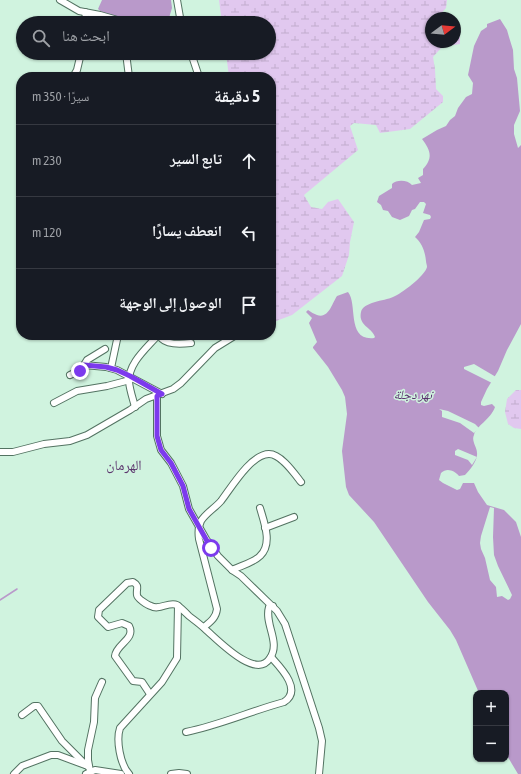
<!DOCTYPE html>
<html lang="ar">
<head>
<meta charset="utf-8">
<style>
	:root { --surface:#171b24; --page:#20242c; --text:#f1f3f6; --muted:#9ea1a6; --line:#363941 }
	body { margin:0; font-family:"Asap Condensed","Noto Naskh Arabic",sans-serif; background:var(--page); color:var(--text); direction:rtl }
	.controls { position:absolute; right:12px; bottom:12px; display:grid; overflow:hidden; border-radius:8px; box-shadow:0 1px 3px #0004 }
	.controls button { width:36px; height:36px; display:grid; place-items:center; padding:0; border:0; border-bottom:1px solid var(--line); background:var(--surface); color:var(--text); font:20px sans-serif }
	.compass { position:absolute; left:425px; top:12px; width:36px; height:36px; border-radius:50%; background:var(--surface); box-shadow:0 1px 3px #0004; rotate:74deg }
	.stop { position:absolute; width:12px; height:12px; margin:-9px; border:3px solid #7c3aed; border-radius:50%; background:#fff }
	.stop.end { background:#7c3aed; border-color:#fff; box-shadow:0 1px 4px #0008 }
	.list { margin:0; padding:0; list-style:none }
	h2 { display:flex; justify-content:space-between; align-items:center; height:52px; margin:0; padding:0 16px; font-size:17px }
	h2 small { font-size:13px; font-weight:400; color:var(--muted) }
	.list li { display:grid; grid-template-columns:26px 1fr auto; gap:12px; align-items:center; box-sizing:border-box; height:72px; padding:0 16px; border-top:1px solid var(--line) }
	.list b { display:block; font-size:15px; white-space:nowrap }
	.list em { font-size:13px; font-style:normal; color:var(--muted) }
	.icon { flex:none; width:22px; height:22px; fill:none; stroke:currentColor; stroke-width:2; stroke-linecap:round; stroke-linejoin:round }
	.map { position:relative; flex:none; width:521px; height:774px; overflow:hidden; direction:ltr }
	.search { position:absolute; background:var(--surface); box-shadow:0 1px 3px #0004; left:16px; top:16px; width:260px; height:44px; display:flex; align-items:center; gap:10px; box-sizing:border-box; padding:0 14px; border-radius:22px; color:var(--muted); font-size:15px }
	.panel { position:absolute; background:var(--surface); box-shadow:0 1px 3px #0004; left:16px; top:72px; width:260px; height:268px; border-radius:16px; direction:rtl }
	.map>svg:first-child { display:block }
	.wetland { fill:url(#wetland-marsh) }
	.water { fill:#b999ca }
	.pier { fill:#d0f3df }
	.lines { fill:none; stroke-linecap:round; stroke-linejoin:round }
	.stream { stroke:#b999ca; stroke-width:1.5 }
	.minor-casing { stroke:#537362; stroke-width:8 }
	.minor { stroke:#fff; stroke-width:6 }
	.route { stroke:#7c3aed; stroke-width:5 }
	.labels { text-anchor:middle; stroke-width:3; stroke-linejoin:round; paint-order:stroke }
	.water-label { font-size:13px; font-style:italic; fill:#592f6c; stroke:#d0f3df }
	.quarter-label { font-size:14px; fill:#5c366e; stroke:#d0f3df }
</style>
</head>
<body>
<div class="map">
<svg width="521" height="774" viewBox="0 0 521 774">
	<defs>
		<pattern id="wetland-marsh" width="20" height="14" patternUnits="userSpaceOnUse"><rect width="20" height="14" fill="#e1c8ef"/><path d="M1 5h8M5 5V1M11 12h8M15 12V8" fill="none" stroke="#c1accd"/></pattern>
	</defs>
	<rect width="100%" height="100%" fill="#d0f3df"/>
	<g class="wetland">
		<polygon points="219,0 447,0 446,8 437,18 431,18 431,42 455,42 455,24 460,38 460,44 442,47 433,57 435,69 436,89 443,96 443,102 410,129 380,133 376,125 354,123 350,126 358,150 304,195 311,207 322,209 328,202 338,199 354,222 350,242 349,255 342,276 292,315 271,323 271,77 229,77 226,53 269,53 269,23 222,23"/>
		<polygon points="516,390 521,390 521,429 514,428 508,424 505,412 507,399"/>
	</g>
	<g class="water">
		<polygon points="102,0 171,0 172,8 169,18 155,22 136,23 104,14 98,9"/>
		<path d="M 500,19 L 507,30 L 509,37 L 513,50 L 514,69 L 517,78 L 520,111 L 514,125 L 514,134 L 518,148 L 521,145 L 521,324 L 507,350 L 498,371 L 487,389 L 481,402 L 481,405 L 484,406 L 492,404 L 495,407 C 491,419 476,426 474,435 C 471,441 477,447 477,453 C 478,460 470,470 465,475 L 459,476 C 455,471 447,467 441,473 L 439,480 L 443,483 L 457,490 L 460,489 L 463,483 L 474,483 L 478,492 L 487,505 L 504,510 L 516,522 L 521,537 L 521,774 L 518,774 L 506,754 L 506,693 L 479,693 L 456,640 L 450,630 L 428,602 L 374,522 L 349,495 L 346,487 L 342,451 L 347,414 L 345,397 L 342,390 L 328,367 L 313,348 L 313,347 L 317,342 L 309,323 L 312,318 L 306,312 L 308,310 C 311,312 314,314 317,315 C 329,319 332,303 337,296 L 348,292 C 358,304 346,341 374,338 L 375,337 C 372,327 358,326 361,312 C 363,302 384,301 393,297 C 401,294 425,276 427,267 C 427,265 426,263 426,261 C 425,251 422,243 415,237 L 419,232 L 424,220 L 430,219 L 431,217 L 430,215 L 423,213 L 426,204 L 424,202 L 420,202 L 415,209 L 412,210 L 409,216 L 400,220 L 392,217 L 388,211 L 383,210 L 381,205 L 377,202 L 379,196 L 392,188 L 392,184 C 397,179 408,180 412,185 L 421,183 L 418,178 L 423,175 L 423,169 C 433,158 431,151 422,139 L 437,130 L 446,126 L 450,120 L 455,116 L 458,108 L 466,97 L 472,94 L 473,83 L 468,75 L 474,46 L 481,31 L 487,27 L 487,24 Z"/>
	</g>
	<g class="pier">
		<polygon points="474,364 496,377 492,383 464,369 464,367"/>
		<polygon points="439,409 448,411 475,424 479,428 474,433 460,423 442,417 442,411"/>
		<polygon points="458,449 477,457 472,465 468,460 455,455 455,451"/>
		<polygon points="490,507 494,508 493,537 494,555 498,566 512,595 510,599 508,600 502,596 497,597 496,587 490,580 485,558 481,549 480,543 481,536"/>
	</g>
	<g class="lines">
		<polyline class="stream" points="0,600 17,589"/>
		<g class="minor-casing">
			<g id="minor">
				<polyline points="60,0 79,11 100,15 128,23"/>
				<polyline points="177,0 181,23"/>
				<polyline points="85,12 87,23"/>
				<polyline points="103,19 114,23"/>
				<polyline points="126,53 129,77"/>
				<polyline points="191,53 199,77"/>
				<polyline points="73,77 77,70 81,53"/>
				<path d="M 161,335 L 162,339 C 168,345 183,344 191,343"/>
				<polyline points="84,365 106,367 117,370 162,394"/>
				<polyline points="111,368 118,335"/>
				<polyline points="70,375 81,370 87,360 105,349"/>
				<polyline points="157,396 157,436 161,450 171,463 183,486 189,509 206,539 218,556 232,570 241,576 277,611 285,624 319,728 322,741 319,774"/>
				<polyline points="54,403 77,391 107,386 130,380"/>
				<path d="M 135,407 C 133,399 130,391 129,382 C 128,363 147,348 158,335"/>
				<polyline points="0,452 13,452 44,444 70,441 87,435 130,410 146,399 173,389 181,383 215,348 236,335"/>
				<polyline points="265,528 294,517"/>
				<path d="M 232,570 C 240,566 253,563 260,556 C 273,544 264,522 260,508"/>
				<path d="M 204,627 C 210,622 216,618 217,609 L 199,539 C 198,532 198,527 201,521 C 206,513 215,508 221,501 C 231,488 251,454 269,454 C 281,454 294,473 301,482"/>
				<path d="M 150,694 L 142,682 L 133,681 L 115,656 C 116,644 136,639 129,626 L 122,623 L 108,627 L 98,617 L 99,610 L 127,583 L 133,582 C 140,586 136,588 137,595 C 137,598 147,605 151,606 C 159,611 169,601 177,605 C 181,608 185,612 189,616 C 194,620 200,624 205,629 C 217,639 256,681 270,658 C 281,642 264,624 269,607 L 273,606"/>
				<polyline points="22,715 34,706 38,706 62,741 87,766"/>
				<path d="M 186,732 C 220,725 251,711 284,702 C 303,690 280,667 271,657"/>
				<polyline points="90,771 88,760 88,750 94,722 95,698 102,682"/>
				<polyline points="14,774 22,766 51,755 58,755 85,765"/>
				<polyline points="86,774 95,770 121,774"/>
				<path d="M 129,774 C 120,764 116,740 120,728 L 162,682 L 177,658 L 178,606"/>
				<polyline points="171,774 179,773 187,774"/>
			</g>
		</g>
		<use href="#minor" class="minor"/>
	</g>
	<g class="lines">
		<polyline class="route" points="80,371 84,365 106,367 117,370 130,376 162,394 157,396 157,436 161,450 171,463 183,486 189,509 211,548"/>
	</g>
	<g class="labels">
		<g class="water-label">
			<text x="413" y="399">نهر دجلة</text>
		</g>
		<g class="quarter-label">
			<text x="124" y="470">الهرمان</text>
		</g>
	</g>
</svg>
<div class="controls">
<button>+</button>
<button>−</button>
</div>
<svg class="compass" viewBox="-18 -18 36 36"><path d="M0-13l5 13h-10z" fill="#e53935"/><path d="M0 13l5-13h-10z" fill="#9ea1a6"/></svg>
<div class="stop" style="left:211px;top:548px"></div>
<div class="stop end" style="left:80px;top:371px"></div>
<div class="search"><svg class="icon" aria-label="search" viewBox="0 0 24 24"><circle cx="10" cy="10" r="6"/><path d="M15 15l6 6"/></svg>ابحث هنا</div>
<section class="panel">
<h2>5 دقيقة<small>سيرًا · 350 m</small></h2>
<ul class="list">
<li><svg class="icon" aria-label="ahead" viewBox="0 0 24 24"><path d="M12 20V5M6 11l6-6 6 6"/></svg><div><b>تابع السير</b></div><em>230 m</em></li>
<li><svg class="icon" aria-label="left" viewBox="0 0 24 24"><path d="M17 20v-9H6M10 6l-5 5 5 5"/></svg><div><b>انعطف يسارًا</b></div><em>120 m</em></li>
<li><svg class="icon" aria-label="arrive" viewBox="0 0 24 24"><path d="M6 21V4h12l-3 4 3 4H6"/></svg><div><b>الوصول إلى الوجهة</b></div></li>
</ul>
</section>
</div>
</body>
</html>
